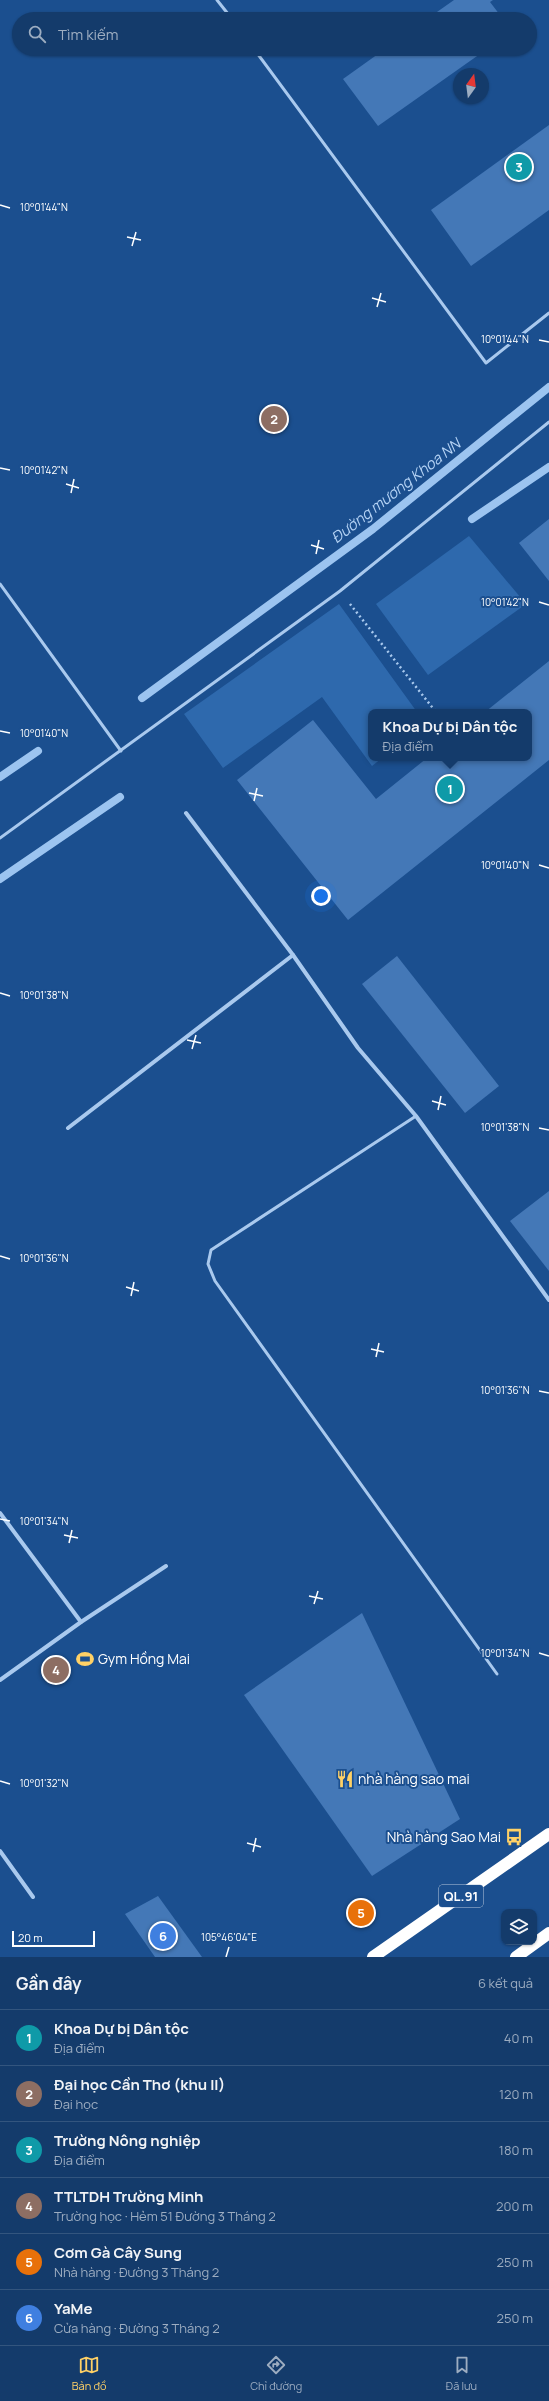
<!DOCTYPE html>
<html lang="vi">
<head>
<meta charset="utf-8">
<style>
	:root { --surface:#143b6b; --page:#1d4271; --text:#f1f3f6; --muted:#9dadc1; --line:#33557e; --accent:#ffd166 }
	body { margin:0; font-family:Manrope,sans-serif; background:var(--page); color:var(--text) }
	.controls { position:absolute; right:12px; bottom:12px; display:grid; overflow:hidden; border-radius:8px; box-shadow:0 1px 3px #0004 }
	.controls button { width:36px; height:36px; display:grid; place-items:center; padding:0; border:0; border-bottom:1px solid var(--line); background:var(--surface); color:var(--text); font:20px sans-serif }
	.compass { position:absolute; left:453px; top:68px; width:36px; height:36px; border-radius:50%; background:var(--surface); box-shadow:0 1px 3px #0004; rotate:14deg }
	.scale { position:absolute; left:12px; bottom:10px; width:83px; box-sizing:border-box; padding-left:4px; border:2px solid #fff; border-top:0; font-size:11px; line-height:14px; white-space:nowrap; color:#fff; -webkit-text-stroke:3px #1b4f8f; paint-order:stroke }
	.you { position:absolute; left:321px; top:896px; width:14px; height:14px; margin:-10px; border:3px solid #fff; border-radius:50%; background:#1a73e8; box-shadow:0 0 0 6px #1a73e833 }
	.badge { display:grid; place-items:center; width:26px; height:26px; border-radius:50%; background:var(--accent); color:#fff; font-size:13px; font-weight:700 }
	.pin { position:absolute; translate:-50% -50%; border:2px solid #fff; box-shadow:0 1px 4px #0006 }
	.popup { position:absolute; left:368px; top:709px; width:164px; height:52px; box-sizing:border-box; display:grid; place-content:center; border-radius:8px; background:var(--surface); filter:drop-shadow(0 1px 3px #0005); font-size:13px; white-space:nowrap; color:var(--muted) }
	.popup b { font-size:15px; color:var(--text) }
	.popup::after { content:''; position:absolute; left:50%; top:100%; margin-left:-8px; border:8px solid transparent; border-top-color:var(--surface) }
	.list { margin:0; padding:0; list-style:none }
	h2 { display:flex; justify-content:space-between; align-items:center; height:52px; margin:0; padding:0 16px; font-size:17px }
	h2 small { font-size:13px; font-weight:400; color:var(--muted) }
	.list li { display:grid; grid-template-columns:26px 1fr auto; gap:12px; align-items:center; box-sizing:border-box; height:56px; padding:0 16px; border-top:1px solid var(--line) }
	.list b { display:block; font-size:15px; white-space:nowrap }
	.list p { margin:0; font-size:13px; white-space:nowrap; color:var(--muted) }
	.list em { font-size:13px; font-style:normal; color:var(--muted) }
	.icon { flex:none; width:22px; height:22px; fill:none; stroke:currentColor; stroke-width:2; stroke-linecap:round; stroke-linejoin:round }
	.map { position:relative; flex:none; width:549px; height:1957px; overflow:hidden }
	.search { position:absolute; background:var(--surface); box-shadow:0 1px 3px #0004; left:12px; right:12px; top:12px; height:44px; display:flex; align-items:center; gap:10px; box-sizing:border-box; padding:0 14px; border-radius:22px; color:var(--muted); font-size:15px }
	.sheet { height:388px; background:var(--surface) }
	nav { display:flex; justify-content:space-around; align-items:center; box-sizing:border-box; height:56px; border-top:1px solid var(--line); background:var(--surface); font-size:11px; color:var(--muted) }
	nav a { display:grid; justify-items:center; gap:2px }
	nav .on { color:var(--accent) }
	.map>svg:first-child { display:block }
	.green { fill:#2e69ad }
	.lines { fill:none; stroke-linecap:round; stroke-linejoin:round }
	.stream { stroke:#9cc4f0; stroke-width:8 }
	.building { fill:#4478b7 }
	.path { stroke:#a9c9ee; stroke-width:2.5; stroke-dasharray:2 3; stroke-linecap:butt }
	.lane { stroke:#a9c9ee; stroke-width:3 }
	.street { stroke:#a9c9ee; stroke-width:4 }
	.highway { stroke:#fff; stroke-width:12 }
	.ticks { fill:none; stroke:#fff; stroke-width:1.5 }
	.labels { text-anchor:middle; stroke-width:4; stroke-linejoin:round; paint-order:stroke }
	.shield { fill:#1b4f8f; stroke:#bbcadd; stroke-width:1 }
	.shield-label { font-size:13px; font-weight:bold; fill:#fff }
	.poi-label { font-size:14px; fill:#fff; stroke:#1b4f8f; text-anchor:start }
	.water-label { font-size:15px; font-style:italic; fill:#b5d3f5; stroke:#1b4f8f }
	.ticks-label { font-size:10px; text-anchor:middle; fill:#fff; stroke:#1b4f8f; stroke-width:4; stroke-linejoin:round; paint-order:stroke }
</style>
</head>
<body>
<div class="map">
<svg width="549" height="1957" viewBox="0 0 549 1957">
	<rect width="100%" height="100%" fill="#1b4f8f"/>
	<g class="green">
		<polygon points="469,536 526,604 428,675 376,604"/>
		<polygon points="339,604 417,712 371,712 371,758 382,758 372,766 322,697 223,768 184,714"/>
	</g>
	<g class="lines">
		<g class="stream">
			<polyline points="472,519 549,467"/>
			<polyline points="142,698 373,529 549,387"/>
			<polyline points="0,777 38,751"/>
			<polyline points="0,879 120,797"/>
		</g>
	</g>
	<g class="building">
		<polygon points="454,0 493,0 490,2 503,19 427,19"/>
		<polygon points="385,49 487,49 378,126 343,79"/>
		<polygon points="549,125 549,210 471,266 431,210"/>
		<polygon points="549,519 549,581 519,543"/>
		<polygon points="549,661 549,760 348,920 237,780 313,720 376,799 427,758 529,758 529,712 485,712"/>
		<polygon points="397,956 499,1086 465,1113 362,984"/>
		<polygon points="549,1191 549,1271 510,1221"/>
		<polygon points="362,1613 460,1819 372,1876 244,1695"/>
		<polygon points="158,1896 202,1957 155,1957 125,1914"/>
	</g>
	<g class="lines">
		<polyline class="path" points="350,604 436,712"/>
		<g class="lane">
			<polyline points="217,0 232,19"/>
			<polyline points="254,49 486,363 549,313"/>
			<polyline points="0,584 121,751"/>
			<polyline points="0,838 340,591 549,422"/>
			<polyline points="416,1116 211,1250 208,1264 215,1281 497,1674"/>
		</g>
		<g class="street">
			<polyline points="186,813 293,955 358,1048 416,1116 549,1300"/>
			<polyline points="68,1128 293,955"/>
			<polyline points="0,1513 81,1622"/>
			<polyline points="0,1680 81,1622 166,1566"/>
			<polyline points="0,1851 33,1897"/>
		</g>
		<g class="highway">
			<polyline points="373,1957 549,1834"/>
			<polyline points="516,1957 549,1933"/>
		</g>
	</g>
	<path class="ticks" d="M 0,205 L 10,208M 127,237 L 141,240M 132,246 L 136,232M 372,298 L 386,302M 377,307 L 381,293M 539,340 L 549,342M 0,468 L 10,470M 66,484 L 79,488M 71,493 L 74,479M 311,545 L 324,549M 316,554 L 319,540M 539,602 L 549,605M 0,731 L 10,733M 249,793 L 263,796M 254,801 L 257,788M 539,865 L 549,868M 0,993 L 10,996M 187,1040 L 201,1043M 192,1049 L 196,1035M 432,1101 L 446,1105M 438,1110 L 441,1096M 539,1128 L 549,1130M 0,1256 L 10,1259M 126,1287 L 139,1291M 131,1296 L 134,1282M 371,1349 L 384,1352M 376,1357 L 379,1343M 539,1391 L 549,1393M 0,1519 L 10,1521M 64,1535 L 78,1538M 69,1543 L 72,1530M 309,1596 L 323,1599M 314,1604 L 318,1591M 539,1653 L 549,1656M 0,1781 L 10,1784M 247,1843 L 261,1847M 253,1852 L 256,1838M 226,1957 L 229,1947"/>
	<defs>
		<g id="stadium-bare" transform="scale(1.38)"><path d="M0-5a6.5 5 0 1 0 0 10a6.5 5 0 1 0 0-10ZM-3.5-1.8h7v3.6h-7Z" fill="#ffd166" stroke="#1b4f8f" stroke-width="2.5" paint-order="stroke"/></g>
		<g id="restaurant-bare" transform="scale(1.38)"><path d="M-5-6h1v4h1v-4h1v4h1v-4h1v5L-1.5 .5V6h-2V.5L-5-1ZM5-6V6H3V1.5H1.5Q1.5-4 5-6Z" fill="#ffd166" stroke="#1b4f8f" stroke-width="2.5" paint-order="stroke"/></g>
		<g id="bus-bare" transform="scale(1.38)"><path d="M-5-6H5V4H4V6H2V4H-2V6H-4V4H-5ZM-3.5-4V0h7V-4ZM-3.5 1.2v1.5H-2V1.2ZM2 1.2v1.5H3.5V1.2Z" fill="#ffd166" stroke="#1b4f8f" stroke-width="2.5" paint-order="stroke"/></g>
	</defs>
	<g fill-rule="evenodd">
		<use href="#stadium-bare" x="85" y="1659"/>
		<use href="#restaurant-bare" x="345" y="1779"/>
		<use href="#bus-bare" x="514" y="1837"/>
	</g>
	<g class="labels">
		<rect class="shield" x="439" y="1885" width="44" height="22" rx="3"/>
		<g class="shield-label">
			<text x="461" y="1901">QL.91</text>
		</g>
		<g class="poi-label">
			<text x="98" y="1664">Gym Hồng Mai</text>
			<text x="358" y="1784">nhà hàng sao mai</text>
			<text x="501" y="1842" text-anchor="end">Nhà hàng Sao Mai</text>
		</g>
		<g class="water-label">
			<text transform="translate(396 491) rotate(-38)" y="5">Đường mương Khoa NN</text>
		</g>
	</g>
	<g class="ticks-label">
		<text x="44" y="211">10°01'44"N</text>
		<text x="505" y="343">10°01'44"N</text>
		<text x="44" y="474">10°01'42"N</text>
		<text x="505" y="606">10°01'42"N</text>
		<text x="44" y="737">10°01'40"N</text>
		<text x="505" y="869">10°01'40"N</text>
		<text x="44" y="999">10°01'38"N</text>
		<text x="505" y="1131">10°01'38"N</text>
		<text x="44" y="1262">10°01'36"N</text>
		<text x="505" y="1394">10°01'36"N</text>
		<text x="44" y="1525">10°01'34"N</text>
		<text x="505" y="1657">10°01'34"N</text>
		<text x="44" y="1787">10°01'32"N</text>
		<text x="229" y="1941">105°46'04"E</text>
	</g>
</svg>
<div class="controls">
<button><svg class="icon" aria-label="layers" viewBox="0 0 24 24"><path d="M12 4l9 5-9 5-9-5zM3 14l9 5 9-5"/></svg></button>
</div>
<svg class="compass" viewBox="-18 -18 36 36"><path d="M0-13l5 13h-10z" fill="#e53935"/><path d="M0 13l5-13h-10z" fill="#9dadc1"/></svg>
<div class="scale">20 m</div>
<div class="you"></div>
<div class="pin badge" style="left:450px;top:789px;background:#0f9aa8">1</div>
<div class="popup"><b>Khoa Dự bị Dân tộc</b>Địa điểm</div>
<div class="pin badge" style="left:274px;top:419px;background:#8d6e63">2</div>
<div class="pin badge" style="left:519px;top:167px;background:#0f9aa8">3</div>
<div class="pin badge" style="left:56px;top:1670px;background:#8d6e63">4</div>
<div class="pin badge" style="left:361px;top:1913px;background:#e8710a">5</div>
<div class="pin badge" style="left:163px;top:1936px;background:#3f7fe0">6</div>
<div class="search"><svg class="icon" aria-label="search" viewBox="0 0 24 24"><circle cx="10" cy="10" r="6"/><path d="M15 15l6 6"/></svg>Tìm kiếm</div>
</div>
<section class="sheet">
<h2>Gần đây<small>6 kết quả</small></h2>
<ul class="list">
<li><span class="badge" style="background:#0f9aa8">1</span><div><b>Khoa Dự bị Dân tộc</b><p>Địa điểm</p></div><em>40 m</em></li>
<li><span class="badge" style="background:#8d6e63">2</span><div><b>Đại học Cần Thơ (khu II)</b><p>Đại học</p></div><em>120 m</em></li>
<li><span class="badge" style="background:#0f9aa8">3</span><div><b>Trường Nông nghiệp</b><p>Địa điểm</p></div><em>180 m</em></li>
<li><span class="badge" style="background:#8d6e63">4</span><div><b>TTLTDH Trường Minh</b><p>Trường học · Hẻm 51 Đường 3 Tháng 2</p></div><em>200 m</em></li>
<li><span class="badge" style="background:#e8710a">5</span><div><b>Cơm Gà Cây Sung</b><p>Nhà hàng · Đường 3 Tháng 2</p></div><em>250 m</em></li>
<li><span class="badge" style="background:#3f7fe0">6</span><div><b>YaMe</b><p>Cửa hàng · Đường 3 Tháng 2</p></div><em>250 m</em></li>
</ul>
</section>
<nav>
<a class="on"><svg class="icon" aria-label="map" viewBox="0 0 24 24"><path d="M3 6l6-2 6 2 6-2v14l-6 2-6-2-6 2zM9 4v14M15 6v14"/></svg>Bản đồ</a>
<a><svg class="icon" aria-label="directions" viewBox="0 0 24 24"><path d="M12 3l9 9-9 9-9-9zM9 14v-3h6M13 9l2 2-2 2"/></svg>Chỉ đường</a>
<a><svg class="icon" aria-label="saved" viewBox="0 0 24 24"><path d="M7 4h10v16l-5-4-5 4z"/></svg>Đã lưu</a>
</nav>
</body>
</html>
